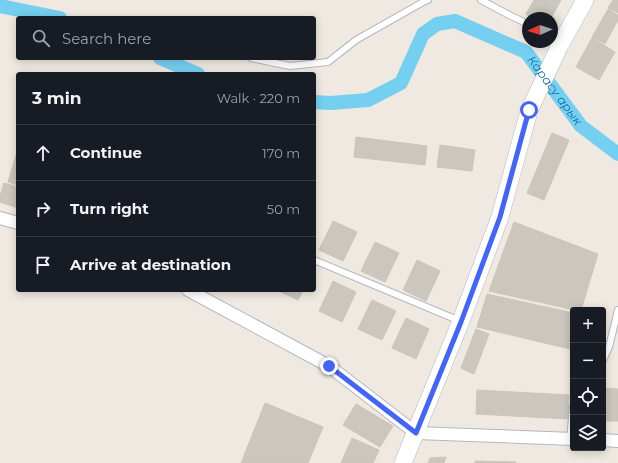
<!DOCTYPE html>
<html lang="en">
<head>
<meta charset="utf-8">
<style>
	:root { --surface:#171b24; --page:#242831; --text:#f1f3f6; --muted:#9ea1a6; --line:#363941 }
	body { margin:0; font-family:Montserrat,sans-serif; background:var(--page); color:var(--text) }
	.controls { position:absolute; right:12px; bottom:12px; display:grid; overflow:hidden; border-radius:4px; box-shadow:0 2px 10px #0003 }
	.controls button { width:36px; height:36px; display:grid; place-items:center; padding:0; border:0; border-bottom:1px solid var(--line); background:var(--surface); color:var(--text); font:20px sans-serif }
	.compass { position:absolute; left:522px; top:12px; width:36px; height:36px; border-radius:50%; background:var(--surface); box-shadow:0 2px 10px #0003; rotate:267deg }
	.stop { position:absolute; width:12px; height:12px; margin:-9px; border:3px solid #4264fb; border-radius:50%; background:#fff }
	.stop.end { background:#4264fb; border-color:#fff; box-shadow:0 1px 4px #0008 }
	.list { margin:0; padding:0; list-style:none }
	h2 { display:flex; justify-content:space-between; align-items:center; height:52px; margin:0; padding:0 16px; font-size:17px }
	h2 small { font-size:13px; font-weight:400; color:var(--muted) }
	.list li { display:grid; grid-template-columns:26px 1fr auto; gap:12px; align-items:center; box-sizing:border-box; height:56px; padding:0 16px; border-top:1px solid var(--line) }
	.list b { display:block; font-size:15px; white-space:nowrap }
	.list em { font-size:13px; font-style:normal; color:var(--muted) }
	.icon { flex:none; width:22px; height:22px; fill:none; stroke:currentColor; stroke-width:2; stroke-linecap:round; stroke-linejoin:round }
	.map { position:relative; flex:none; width:618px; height:463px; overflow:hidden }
	.search { position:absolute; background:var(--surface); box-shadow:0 2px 10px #0003; left:16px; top:16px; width:300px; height:44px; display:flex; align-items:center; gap:10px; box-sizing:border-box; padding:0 14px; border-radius:4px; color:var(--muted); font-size:15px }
	.panel { position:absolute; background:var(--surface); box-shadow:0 2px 10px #0003; left:16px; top:72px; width:300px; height:220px; border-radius:4px }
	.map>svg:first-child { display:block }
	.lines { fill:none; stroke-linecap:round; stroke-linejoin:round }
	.canal { stroke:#75cff0; stroke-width:14 }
	.building { fill:#cbc7bf; stroke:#cbc5ba }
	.service-casing { stroke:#b4b7c1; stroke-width:8 }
	.minor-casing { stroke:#b4b7c1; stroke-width:14 }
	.secondary-casing { stroke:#b4b7c1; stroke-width:18 }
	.service { stroke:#fff; stroke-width:6 }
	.minor { stroke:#fff; stroke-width:12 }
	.secondary { stroke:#fff; stroke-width:17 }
	.route { stroke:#4264fb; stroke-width:5 }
	.labels { text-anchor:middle; stroke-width:4; stroke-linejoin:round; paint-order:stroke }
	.water-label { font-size:12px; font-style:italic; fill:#0d6fa3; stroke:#fff }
</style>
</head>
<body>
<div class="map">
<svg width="618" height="463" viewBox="0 0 618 463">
	<rect width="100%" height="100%" fill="#efe9e1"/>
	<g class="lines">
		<g class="canal">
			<polyline points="0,6 60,18"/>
			<polyline points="160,58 198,74"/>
			<path id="s1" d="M 314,102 L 331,103 L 368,100 L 401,83 L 423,34 L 437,24 L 455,21 L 526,52 L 581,126 L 618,154"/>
		</g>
	</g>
	<g class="building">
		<polygon points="534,0 561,0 551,18 532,18 526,14"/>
		<polygon points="613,0 618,0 618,13 608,8"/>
		<polygon points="608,9 618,15 618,20 605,44 592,37"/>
		<polygon points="592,38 615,52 599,80 576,67"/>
		<polygon points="552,133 569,140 544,200 527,193"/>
		<polygon points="356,137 427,146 425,165 354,157"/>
		<polygon points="440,145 475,150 472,171 437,167"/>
		<polygon points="18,148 18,185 8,182"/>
		<polygon points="4,183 18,187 18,208 0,202 0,196"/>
		<polygon points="333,221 357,232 343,261 319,250"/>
		<polygon points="514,222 598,254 581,310 575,310 489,291"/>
		<polygon points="375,242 399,253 385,282 361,271"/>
		<polygon points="417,260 440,271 426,301 403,290"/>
		<polygon points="333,281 356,292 342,322 319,311"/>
		<polygon points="277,290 303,290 298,300"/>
		<polygon points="487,294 573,313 573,339 570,349 477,327"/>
		<polygon points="372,300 396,311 382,340 358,329"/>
		<polygon points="406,318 429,329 416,359 392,348"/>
		<polygon points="476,329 489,334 474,374 461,368"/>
		<polygon points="603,388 618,389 618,421 603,421"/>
		<polygon points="477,390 569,395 568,419 476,414"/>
		<polygon points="265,403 323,427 308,463 241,463"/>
		<polygon points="356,404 393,426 380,447 343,425"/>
		<polygon points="352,438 379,450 373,463 341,463"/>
		<polygon points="446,457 444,463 428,463 430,458"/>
		<polygon points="475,461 516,462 516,463 475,463"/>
	</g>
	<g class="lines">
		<g class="service-casing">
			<g id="service">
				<polyline points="481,0 511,16 528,24"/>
				<polyline points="251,58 290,66 328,62 356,40 425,1 428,0"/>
				<polyline points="314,260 460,321"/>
				<polyline points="603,360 609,347 618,310"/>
				<polyline points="570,439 573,407"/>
			</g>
		</g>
		<g class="minor-casing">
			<g id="minor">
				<polyline points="0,218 18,223"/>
				<polyline points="188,290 329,366 416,433 573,439"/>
				<polyline points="603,440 618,441"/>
			</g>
		</g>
		<g class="secondary-casing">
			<polyline id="secondary" points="403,463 461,321 500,217 529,111 560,45 585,0"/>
		</g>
		<use href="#service" class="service"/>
		<use href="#minor" class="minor"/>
		<use href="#secondary" class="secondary"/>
	</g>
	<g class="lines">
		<polyline class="route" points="329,366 416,433 461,322 500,217 529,110"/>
	</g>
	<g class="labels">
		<g class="water-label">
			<text dy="4" stroke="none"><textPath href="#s1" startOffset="306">Карасу арык</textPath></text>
		</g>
	</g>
</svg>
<div class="controls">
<button>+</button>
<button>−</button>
<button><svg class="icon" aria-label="locate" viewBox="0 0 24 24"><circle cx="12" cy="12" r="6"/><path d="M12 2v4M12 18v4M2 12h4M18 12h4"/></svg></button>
<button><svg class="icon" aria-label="layers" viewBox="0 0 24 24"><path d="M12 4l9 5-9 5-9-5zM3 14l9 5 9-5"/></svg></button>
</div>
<svg class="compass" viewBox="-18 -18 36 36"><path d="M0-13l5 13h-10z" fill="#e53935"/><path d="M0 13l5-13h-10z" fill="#9ea1a6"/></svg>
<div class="stop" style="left:529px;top:110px"></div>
<div class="stop end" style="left:329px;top:366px"></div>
<div class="search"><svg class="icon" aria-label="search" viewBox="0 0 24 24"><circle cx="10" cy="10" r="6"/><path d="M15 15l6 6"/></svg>Search here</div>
<section class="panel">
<h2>3 min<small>Walk · 220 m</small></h2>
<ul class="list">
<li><svg class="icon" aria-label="ahead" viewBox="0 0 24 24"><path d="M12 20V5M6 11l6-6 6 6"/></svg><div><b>Continue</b></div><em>170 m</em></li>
<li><svg class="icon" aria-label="right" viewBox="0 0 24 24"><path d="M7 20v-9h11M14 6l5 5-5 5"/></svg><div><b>Turn right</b></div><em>50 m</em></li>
<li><svg class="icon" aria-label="arrive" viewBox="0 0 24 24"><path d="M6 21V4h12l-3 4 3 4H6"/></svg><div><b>Arrive at destination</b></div></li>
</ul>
</section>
</div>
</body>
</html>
